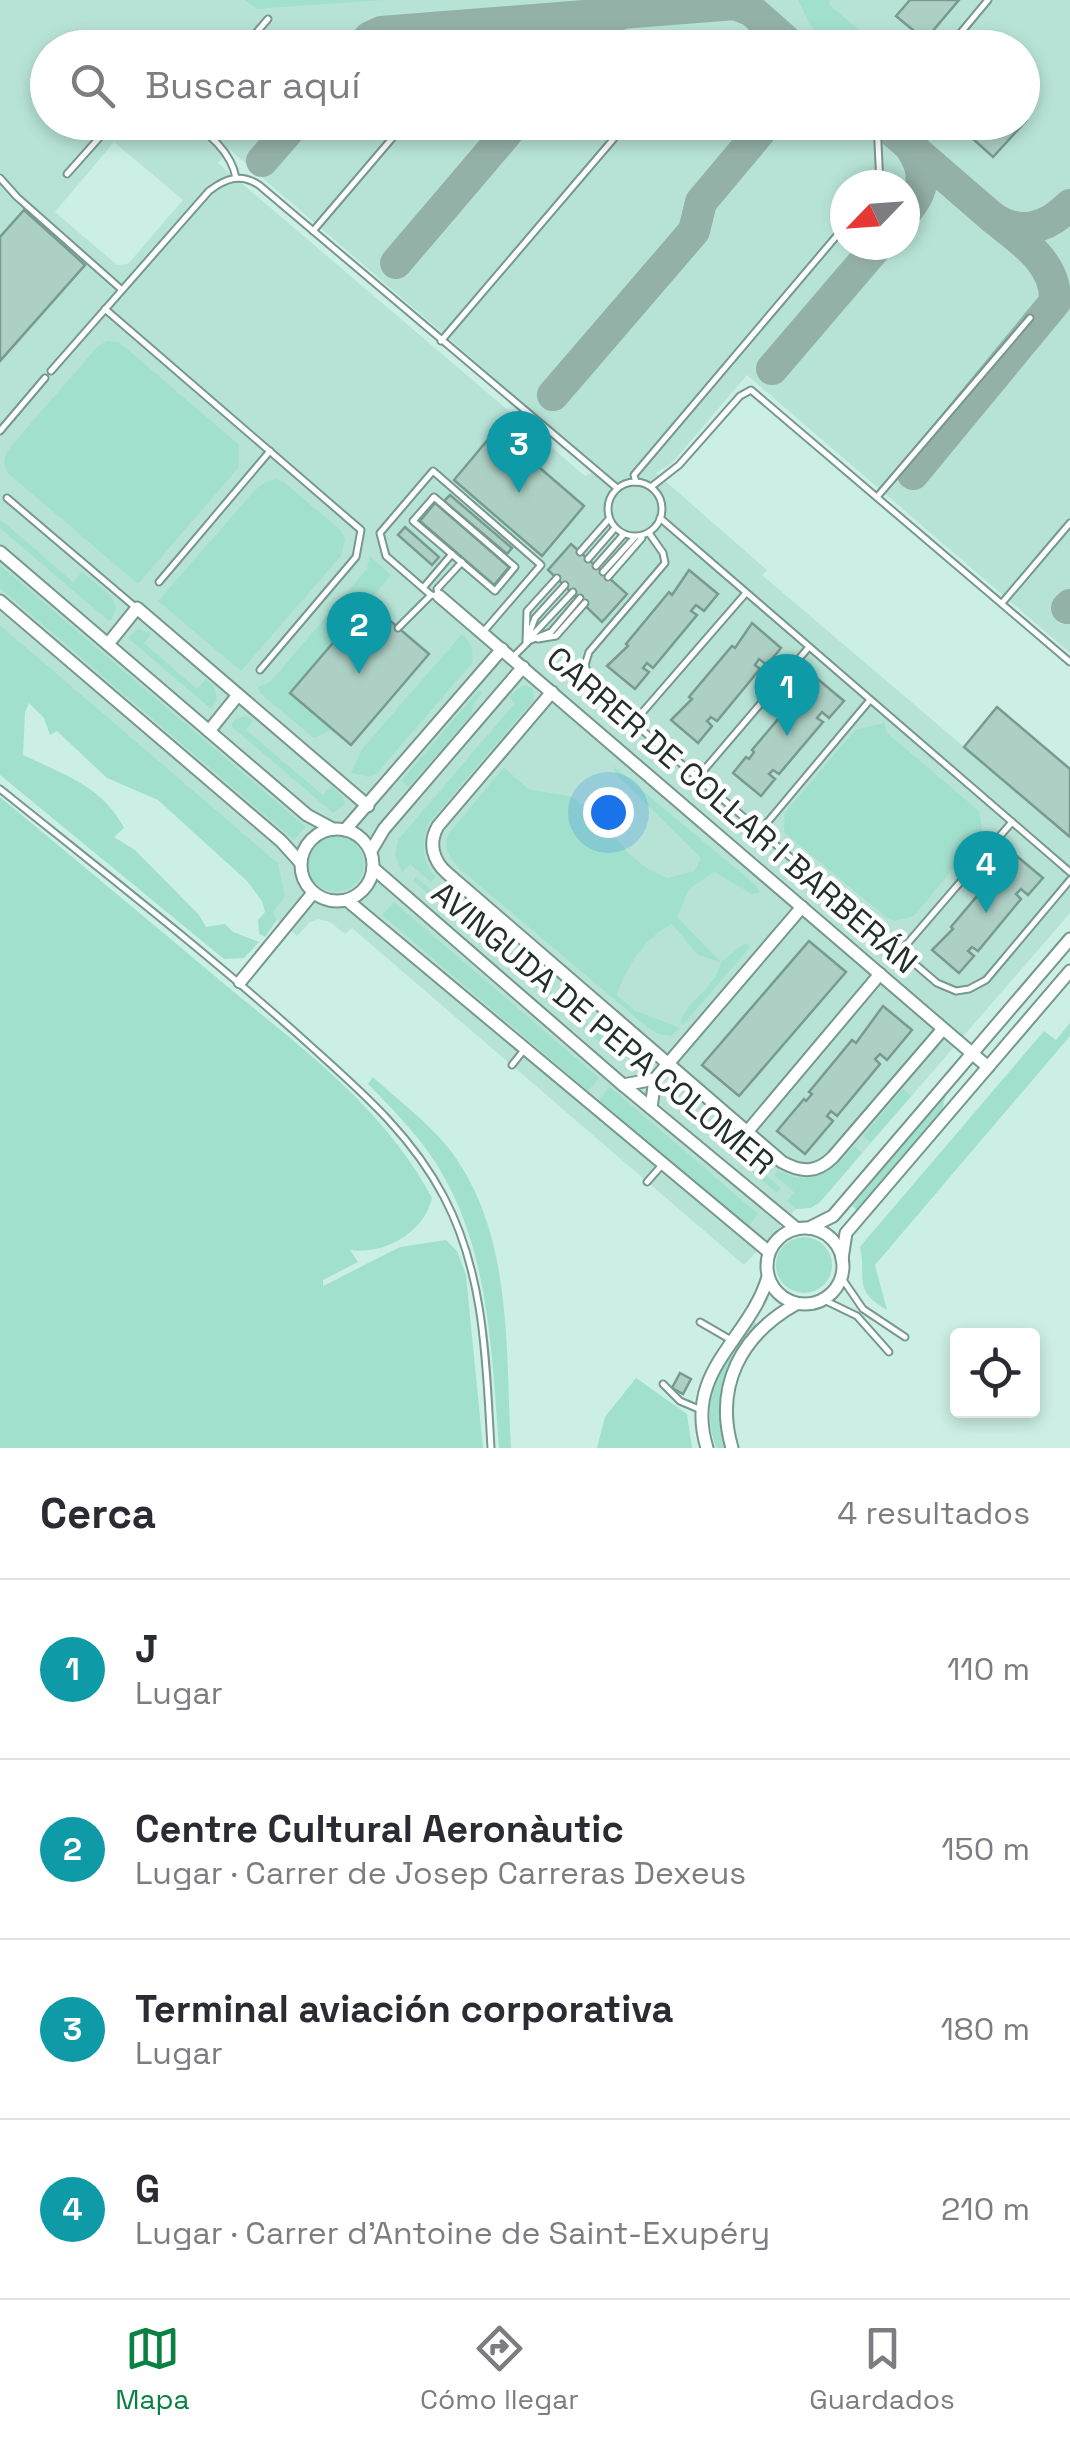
<!DOCTYPE html>
<html lang="es">
<head>
<meta charset="utf-8">
<style>
	:root { --surface:#fff; --page:#f7f7f7; --text:#2b2b33; --muted:#7c7c81; --line:#e1e1e2; --accent:#0b8043 }
	body { margin:0; font-family:"Space Grotesk",sans-serif; background:var(--page); color:var(--text) }
	.controls { position:absolute; right:30px; bottom:30px; display:grid; overflow:hidden; border-radius:10px; box-shadow:0 5px 15px #0003 }
	.controls button { width:90px; height:90px; display:grid; place-items:center; padding:0; border:0; border-bottom:2px solid var(--line); background:var(--surface); color:var(--text); font:50px sans-serif }
	.compass { position:absolute; left:830px; top:170px; width:90px; height:90px; border-radius:50%; background:var(--surface); box-shadow:0 5px 15px #0003; rotate:245deg }
	.you { position:absolute; left:608px; top:812px; width:35px; height:35px; margin:-25px; border:8px solid #fff; border-radius:50%; background:#1a73e8; box-shadow:0 0 0 15px #1a73e833 }
	.badge { display:grid; place-items:center; width:65px; height:65px; border-radius:50%; background:var(--accent); color:#fff; font-size:32px; font-weight:700 }
	.pin { position:absolute; translate:-50% -82px; filter:drop-shadow(0 2px 5px #0008) }
	.pin::after { content:''; position:absolute; top:52px; width:35px; height:30px; background:inherit; clip-path:polygon(0 0,100% 0,50% 100%) }
	.list { margin:0; padding:0; list-style:none }
	h2 { display:flex; justify-content:space-between; align-items:center; height:130px; margin:0; padding:0 40px; font-size:42px }
	h2 small { font-size:32px; font-weight:400; color:var(--muted) }
	.list li { display:grid; grid-template-columns:65px 1fr auto; gap:30px; align-items:center; box-sizing:border-box; height:180px; padding:0 40px; border-top:2px solid var(--line) }
	.list b { display:block; font-size:38px; white-space:nowrap }
	.list p { margin:0; font-size:32px; white-space:nowrap; color:var(--muted) }
	.list em { font-size:32px; font-style:normal; color:var(--muted) }
	.icon { flex:none; width:55px; height:55px; fill:none; stroke:currentColor; stroke-width:2; stroke-linecap:round; stroke-linejoin:round }
	.map { position:relative; flex:none; width:1070px; height:1448px; overflow:hidden }
	.search { position:absolute; background:var(--surface); box-shadow:0 5px 15px #0003; left:30px; right:30px; top:30px; height:110px; display:flex; align-items:center; gap:25px; box-sizing:border-box; padding:0 35px; border-radius:55px; color:var(--muted); font-size:38px }
	.sheet { height:850px; background:var(--surface) }
	nav { display:flex; justify-content:space-around; align-items:center; box-sizing:border-box; height:140px; border-top:2px solid var(--line); background:var(--surface); font-size:28px; color:var(--muted) }
	nav a { display:grid; justify-items:center; gap:5px }
	nav .on { color:var(--accent) }
	.map>svg:first-child { display:block }
	.built { fill:#b7e3d6; fill-rule:evenodd }
	.green { fill:#a2e0ce }
	.lines { fill:none; stroke-linecap:round; stroke-linejoin:round }
	.taxiway { stroke:#94b1a8; stroke-width:32 }
	.building { fill:#add0c5; stroke:#799a90; stroke-width:2.5 }
	.lane-casing { stroke:#77988e; stroke-width:9 }
	.street-casing { stroke:#77988e; stroke-width:15 }
	.lane { stroke:#fff; stroke-width:5 }
	.street { stroke:#fff; stroke-width:11 }
	.labels { text-anchor:middle; stroke-width:9; stroke-linejoin:round; paint-order:stroke }
	.street-label { font-size:32px; fill:#22302c; stroke:#fff }
</style>
</head>
<body>
<div class="map">
<svg width="1070" height="1448" viewBox="0 0 1070 1448">
	<rect width="100%" height="100%" fill="#cbefe4"/>
	<path class="built" d="M 0,0 L 1070,0 L 1070,653 L 747,375 L 672,463 L 656,473 L 767,570 L 762,575 L 1070,837 L 1070,913 L 819,1203 L 810,1208 L 796,1209 L 744,1265 L 352,928 L 345,934 L 330,922 L 318,919 L 309,923 L 297,936 L 277,920 L 273,913 L 278,863 L 0,625 ZM 48,48 L 1022,48 L 1022,122 L 48,122 ZM 114,142 L 183,200 L 128,264 L 117,265 L 55,212 ZM 229,149 L 599,468 L 599,469 L 585,476 L 218,163 ZM 845,185 L 905,185 L 905,245 L 845,245 Z"/>
	<g class="green">
		<polygon points="245,0 383,0 256,9"/>
		<polygon points="798,0 829,0 830,5 879,47 831,47 810,25"/>
		<path d="M 107,341 L 119,342 L 239,445 L 239,467 L 138,584 L 8,473 C 1,461 5,455 12,445 L 98,346 Z"/>
		<polygon points="276,479 284,482 340,530 345,540 341,556 241,671 158,601 254,491 265,482"/>
		<polygon points="0,519 73,582 82,572 111,596 116,607 112,619 109,621 0,528"/>
		<polygon points="370,556 391,575 290,693 332,730 314,738 260,693 258,687 271,681 367,569"/>
		<polygon points="0,565 306,827 294,840 0,588"/>
		<path d="M 0,625 L 278,863 L 285,896 L 273,912 L 277,920 L 265,937 L 259,934 L 258,920 L 265,912 L 262,901 L 247,881 L 158,800 L 107,778 L 57,731 L 50,735 L 44,718 L 29,703 L 25,712 L 23,755 C 65,775 102,786 124,828 L 114,837 L 135,850 L 199,915 L 206,927 L 225,924 L 233,932 L 259,942 L 244,958 L 224,959 L 0,775 Z"/>
		<polygon points="138,629 151,633 144,643 197,689 206,679 215,688 217,700 211,709 128,638"/>
		<path d="M 462,634 C 472,643 474,650 472,663 L 377,773 L 369,777 L 351,773 L 363,748 Z"/>
		<path d="M 523,685 L 532,688 L 534,700 L 428,824 C 422,843 421,861 436,877 L 431,882 L 410,864 L 402,872 L 395,855 L 398,840 L 515,703 L 509,697 Z"/>
		<polygon points="479,690 482,693 474,703 471,715 409,787 401,781"/>
		<polygon points="245,716 253,720 246,730 323,795 331,786 343,797 345,804 333,813 231,726 235,719"/>
		<polygon points="884,723 887,733 979,811 982,828 980,836 914,916 895,921 887,918 784,832 785,813 855,730"/>
		<path d="M 613,766 L 756,885 L 760,893 L 752,894 L 714,872 L 689,889 L 677,917 L 721,962 L 745,943 L 750,947 L 683,1025 L 680,1023 C 687,999 717,987 721,962 L 698,955 L 672,924 C 645,937 626,967 617,995 L 634,1010 L 680,1028 L 671,1036 L 658,1034 L 647,1027 L 460,869 C 450,858 443,850 448,834 L 504,767 L 528,789 L 570,796 L 593,812 L 629,854 L 648,869 L 667,878 L 694,871 L 701,858 L 615,773 Z"/>
		<path d="M 0,797 C 74,858 148,920 222,982 C 299,1046 384,1107 432,1198 C 424,1233 384,1255 350,1250 L 358,1262 L 323,1280 L 323,1286 L 400,1247 L 446,1240 L 457,1251 L 466,1275 L 483,1448 L 0,1448 Z"/>
		<circle cx="336" cy="864" r="28"/>
		<polygon points="416,877 621,1052 617,1057 413,881"/>
		<polygon points="394,902 599,1078 588,1091 382,915"/>
		<path d="M 1070,1023 L 1070,1036 L 875,1265 L 887,1310 C 852,1290 867,1280 860,1247 L 864,1242 L 1044,1031 L 1056,1040 Z"/>
		<path d="M 373,1077 C 397,1099 425,1120 446,1145 C 514,1229 505,1346 511,1448 L 499,1448 C 491,1343 489,1228 420,1141 C 404,1121 386,1102 368,1084 Z"/>
		<polygon points="610,1087 758,1214 747,1228 599,1100"/>
		<polygon points="903,1089 911,1096 871,1142 863,1136"/>
		<polygon points="946,1094 942,1111 857,1210 852,1206"/>
		<polygon points="690,1111 781,1188 777,1193 686,1115"/>
		<path d="M 854,1146 L 862,1153 L 819,1203 L 810,1208 L 796,1209 L 787,1201 L 794,1192 L 774,1175 L 778,1170 C 811,1189 833,1171 854,1146 Z"/>
		<circle cx="804" cy="1265" r="28"/>
		<path d="M 752,1320 L 758,1325 C 726,1364 713,1398 725,1448 L 716,1448 C 698,1397 723,1361 752,1320 Z"/>
		<polygon points="636,1378 687,1414 692,1448 597,1448 605,1417"/>
	</g>
	<g class="lines">
		<g class="taxiway">
			<polyline points="360,48 370,37 381,32 735,4 752,11 794,48"/>
			<polyline points="580,48 601,24 620,14"/>
			<path d="M 882,122 L 992,217 C 1020,237 1047,228 1070,205"/>
			<polyline points="262,161 296,122"/>
			<path d="M 905,213 C 924,191 928,173 911,148"/>
			<polyline points="396,263 516,122"/>
			<polyline points="772,369 878,245"/>
			<polyline points="553,395 694,231 701,202 768,122"/>
			<path d="M 913,474 L 1055,302 C 1057,262 1020,240 992,217"/>
			<polyline points="1067,608 1070,605"/>
		</g>
	</g>
	<g class="building">
		<polygon points="910,0 959,0 925,40 896,16"/>
		<polygon points="1022,118 1026,121 993,157 973,139 988,122 1022,122"/>
		<polygon points="24,210 85,265 0,361 0,237"/>
		<polygon points="496,430 584,506 542,556 454,480"/>
		<polygon points="450,495 512,548 507,554 444,501"/>
		<polygon points="435,503 509,567 494,585 420,521"/>
		<polygon points="405,527 439,557 432,565 398,535"/>
		<polygon points="571,544 627,594 602,622 548,570"/>
		<polygon points="689,570 718,594 704,611 696,605 691,611 697,615 653,668 647,663 643,668 649,672 635,689 607,666 628,646 626,644 669,592 672,595"/>
		<polygon points="368,602 429,654 351,745 290,693"/>
		<polygon points="752,623 781,648 767,665 759,659 755,665 760,669 717,721 711,717 707,721 712,726 698,743 671,720 692,699 689,697 732,646 735,648"/>
		<polygon points="814,676 844,701 829,718 822,712 817,718 823,722 779,774 773,770 769,774 775,779 761,796 733,773 746,757 749,759 754,752 752,750 795,699 798,701"/>
		<polygon points="997,707 1070,769 1070,837 964,747"/>
		<polygon points="1013,853 1043,878 1028,895 1021,889 1016,894 1021,899 978,951 972,947 968,951 974,956 959,973 932,950 953,929 951,927 994,876 997,878"/>
		<polygon points="809,941 846,972 739,1096 702,1065"/>
		<polygon points="883,1006 912,1030 887,1060 880,1054 875,1059 880,1064 837,1116 831,1111 827,1116 833,1121 805,1154 777,1131 804,1099 806,1101 812,1094 809,1092 852,1040 856,1043"/>
		<polygon points="680,1373 691,1379 683,1394 672,1388"/>
	</g>
	<g class="lines">
		<g class="lane-casing">
			<g id="lane">
				<polyline points="243,48 268,19"/>
				<polyline points="948,48 988,0"/>
				<polyline points="877,122 880,185"/>
				<path d="M 67,174 L 107,129 L 185,123 C 208,128 232,155 236,178"/>
				<polyline points="0,178 17,197 122,290"/>
				<polyline points="313,231 406,122"/>
				<polyline points="105,309 361,530 356,557 260,670"/>
				<polyline points="441,341 628,122"/>
				<path d="M 51,371 L 209,191 C 226,178 241,173 259,185 L 617,488"/>
				<polyline points="0,431 45,378"/>
				<circle cx="635" cy="509" r="27"/>
				<polyline points="636,482 634,475 845,226"/>
				<polyline points="651,487 679,465 740,396 751,390 1070,662"/>
				<polygon points="434,497 515,567 495,591 413,521"/>
				<polyline points="877,497 1030,318"/>
				<polyline points="7,498 134,606"/>
				<polyline points="660,518 1070,872"/>
				<polyline points="649,533 663,553 665,563 589,652 585,665 593,688 937,983 956,991 969,989 986,980 1070,880"/>
				<polyline points="580,552 609,519"/>
				<polyline points="588,559 615,528"/>
				<polyline points="462,562 437,589 439,596 431,595 386,556 380,533 433,471 541,565 484,631"/>
				<polyline points="596,566 624,534"/>
				<polyline points="603,572 635,537"/>
				<polyline points="608,577 642,538"/>
				<polyline points="557,578 527,611 526,642 551,632 580,598"/>
				<polyline points="159,582 270,451"/>
				<polyline points="423,588 452,554"/>
				<polyline points="1002,603 1070,523"/>
				<polyline points="398,628 431,595"/>
				<polyline points="529,634 535,618 565,585"/>
				<polyline points="538,639 556,636 585,603"/>
				<polyline points="528,640 573,592"/>
				<polyline points="512,658 528,642"/>
				<polyline points="634,722 746,593"/>
				<polyline points="698,777 809,647"/>
				<path d="M 0,789 C 102,871 206,952 304,1040 C 357,1088 410,1132 444,1197 C 485,1275 486,1363 491,1448"/>
				<polyline points="761,830 870,700"/>
				<polyline points="901,951 1012,822"/>
				<polyline points="512,1065 524,1050"/>
				<polyline points="647,1182 662,1165"/>
				<polyline points="841,1277 863,1309 905,1337"/>
				<polyline points="824,1300 857,1316 889,1352"/>
				<polyline points="700,1322 731,1340"/>
				<polyline points="663,1384 680,1401 701,1410"/>
			</g>
		</g>
		<g class="street-casing">
			<g id="street">
				<polyline points="0,552 307,815 333,829"/>
				<polyline points="439,596 988,1067"/>
				<polyline points="0,601 281,841 300,862"/>
				<polyline points="108,644 137,608 368,806"/>
				<path d="M 552,692 L 438,826 C 428,843 433,861 447,873 L 782,1162 C 802,1173 817,1173 833,1157 L 943,1029"/>
				<polyline points="209,731 238,695"/>
				<circle cx="337" cy="865" r="36"/>
				<polyline points="345,830 502,649"/>
				<polyline points="371,851 384,829 523,667"/>
				<polyline points="373,868 623,1085 797,1229"/>
				<polyline points="348,901 769,1252"/>
				<polyline points="240,982 313,893"/>
				<polyline points="623,1085 655,1079"/>
				<polyline points="651,1108 655,1079 802,907"/>
				<polyline points="747,1132 880,974"/>
				<circle cx="805" cy="1266" r="38"/>
				<polyline points="809,1228 833,1216 1070,939"/>
				<polyline points="842,1259 846,1233 1070,971"/>
				<path d="M 707,1448 C 683,1370 749,1341 768,1277"/>
				<path d="M 732,1448 C 714,1386 741,1335 796,1304"/>
			</g>
		</g>
		<use href="#lane" class="lane"/>
		<use href="#street" class="street"/>
	</g>
	<g class="labels">
		<g class="street-label">
			<text transform="translate(732 810) rotate(41)" y="11">CARRER DE COLLAR I BARBERÁN</text>
			<text transform="translate(603 1028) rotate(40)" y="11">AVINGUDA DE PEPA COLOMER</text>
		</g>
	</g>
</svg>
<div class="controls">
<button><svg class="icon" aria-label="locate" viewBox="0 0 24 24"><circle cx="12" cy="12" r="6"/><path d="M12 2v4M12 18v4M2 12h4M18 12h4"/></svg></button>
</div>
<svg class="compass" viewBox="-18 -18 36 36"><path d="M0-13l5 13h-10z" fill="#e53935"/><path d="M0 13l5-13h-10z" fill="#7c7c81"/></svg>
<div class="you"></div>
<div class="pin badge" style="left:787px;top:736px;background:#0f9aa8">1</div>
<div class="pin badge" style="left:359px;top:674px;background:#0f9aa8">2</div>
<div class="pin badge" style="left:519px;top:493px;background:#0f9aa8">3</div>
<div class="pin badge" style="left:986px;top:913px;background:#0f9aa8">4</div>
<div class="search"><svg class="icon" aria-label="search" viewBox="0 0 24 24"><circle cx="10" cy="10" r="6"/><path d="M15 15l6 6"/></svg>Buscar aquí</div>
</div>
<section class="sheet">
<h2>Cerca<small>4 resultados</small></h2>
<ul class="list">
<li><span class="badge" style="background:#0f9aa8">1</span><div><b>J</b><p>Lugar</p></div><em>110 m</em></li>
<li><span class="badge" style="background:#0f9aa8">2</span><div><b>Centre Cultural Aeronàutic</b><p>Lugar · Carrer de Josep Carreras Dexeus</p></div><em>150 m</em></li>
<li><span class="badge" style="background:#0f9aa8">3</span><div><b>Terminal aviación corporativa</b><p>Lugar</p></div><em>180 m</em></li>
<li><span class="badge" style="background:#0f9aa8">4</span><div><b>G</b><p>Lugar · Carrer d'Antoine de Saint-Exupéry</p></div><em>210 m</em></li>
</ul>
</section>
<nav>
<a class="on"><svg class="icon" aria-label="map" viewBox="0 0 24 24"><path d="M3 6l6-2 6 2 6-2v14l-6 2-6-2-6 2zM9 4v14M15 6v14"/></svg>Mapa</a>
<a><svg class="icon" aria-label="directions" viewBox="0 0 24 24"><path d="M12 3l9 9-9 9-9-9zM9 14v-3h6M13 9l2 2-2 2"/></svg>Cómo llegar</a>
<a><svg class="icon" aria-label="saved" viewBox="0 0 24 24"><path d="M7 4h10v16l-5-4-5 4z"/></svg>Guardados</a>
</nav>
</body>
</html>
